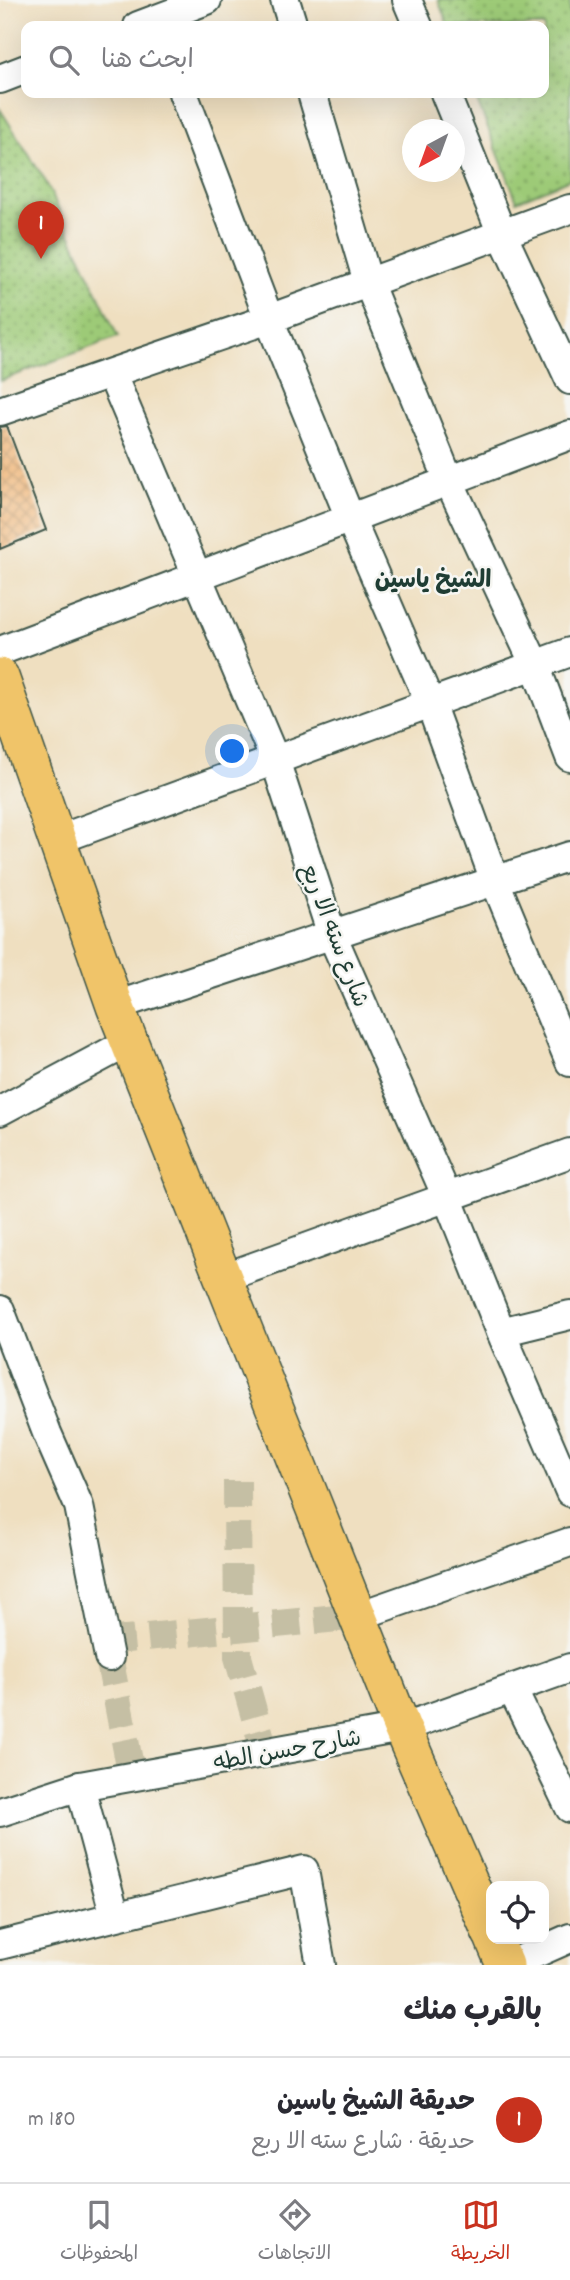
<!DOCTYPE html>
<html lang="ar">
<head>
<meta charset="utf-8">
<style>
	:root { --surface:#fff; --page:#f7f7f7; --text:#2b2b33; --muted:#7c7c81; --line:#e1e1e2; --accent:#c8321e }
	body { margin:0; font-family:Dekko,"Playpen Sans Arabic",sans-serif; background:var(--page); color:var(--text); direction:rtl }
	.controls { position:absolute; right:21px; bottom:21px; display:grid; overflow:hidden; border-radius:14px; box-shadow:0 7px 28px #0002 }
	.controls button { width:63px; height:63px; display:grid; place-items:center; padding:0; border:0; border-bottom:2px solid var(--line); background:var(--surface); color:var(--text); font:35px sans-serif }
	.compass { position:absolute; left:402px; top:119px; width:63px; height:63px; border-radius:50%; background:var(--surface); box-shadow:0 7px 28px #0002; rotate:221deg }
	.you { position:absolute; left:233px; top:752px; width:24px; height:24px; margin:-18px; border:5px solid #fff; border-radius:50%; background:#1a73e8; box-shadow:0 0 0 10px #1a73e833 }
	.badge { display:grid; place-items:center; width:46px; height:46px; border-radius:50%; background:var(--accent); color:#fff; font-size:23px; font-weight:700 }
	.pin { position:absolute; translate:-50% -58px; filter:drop-shadow(0 2px 4px #0008) }
	.pin::after { content:''; position:absolute; top:37px; width:24px; height:21px; background:inherit; clip-path:polygon(0 0,100% 0,50% 100%) }
	.list { margin:0; padding:0; list-style:none }
	h2 { display:flex; justify-content:space-between; align-items:center; height:91px; margin:0; padding:0 28px; font-size:30px }
	h2 small { font-size:23px; font-weight:400; color:var(--muted) }
	.list li { display:grid; grid-template-columns:46px 1fr auto; gap:21px; align-items:center; box-sizing:border-box; height:126px; padding:0 28px; border-top:2px solid var(--line) }
	.list b { display:block; font-size:26px; white-space:nowrap }
	.list p { margin:0; font-size:23px; white-space:nowrap; color:var(--muted) }
	.list em { font-size:23px; font-style:normal; color:var(--muted) }
	.icon { flex:none; width:38px; height:38px; fill:none; stroke:currentColor; stroke-width:2; stroke-linecap:round; stroke-linejoin:round }
	.map { position:relative; flex:none; width:570px; height:1965px; overflow:hidden; direction:ltr }
	.search { position:absolute; background:var(--surface); box-shadow:0 7px 28px #0002; left:21px; right:21px; top:21px; height:77px; display:flex; align-items:center; gap:18px; box-sizing:border-box; padding:0 24px; border-radius:14px; color:var(--muted); font-size:26px }
	.sheet { height:217px; background:var(--surface) }
	nav { display:flex; justify-content:space-around; align-items:center; box-sizing:border-box; height:98px; border-top:2px solid var(--line); background:var(--surface); font-size:19px; color:var(--muted) }
	nav a { display:grid; justify-items:center; gap:4px }
	nav .on { color:var(--accent) }
	.map>svg:first-child { display:block }
	.park { fill:url(#park-dots); stroke:#5e8456; stroke-width:2 }
	.building { fill:url(#building-cross-hatch) }
	.lines { fill:none; stroke-linecap:round; stroke-linejoin:round }
	.minor-tunnel { stroke:#c5bfa4; stroke-width:28; stroke-dasharray:28 14; stroke-linecap:butt }
	.minor-casing { stroke:#3e5549; stroke-width:32 }
	.major-casing { stroke:#3e5549; stroke-width:40 }
	.minor { stroke:#fff; stroke-width:28 }
	.major { stroke:#f0c469; stroke-width:37 }
	.labels { text-anchor:middle; stroke-width:5; stroke-linejoin:round; paint-order:stroke }
	.street-label { font-size:23px; fill:#1f3d34; stroke:#f6f6f2 }
	.neighbourhood-label { font-size:24px; font-weight:bold; fill:#1f3d34; stroke:#f6f6f2 }
</style>
</head>
<body>
<div class="map">
<svg width="570" height="1965" viewBox="0 0 570 1965">
	<defs>
		<pattern id="park-dots" width="8" height="8" patternUnits="userSpaceOnUse" patternTransform="scale(1.75)"><rect width="8" height="8" fill="#9dca77"/><path d="M2 2h.1M6 6h.1" fill="none" stroke="#7fa562" stroke-width="1.8" stroke-linecap="round"/></pattern>
		<pattern id="building-cross-hatch" width="8" height="8" patternUnits="userSpaceOnUse" patternTransform="scale(1.75)"><rect width="8" height="8" fill="#f0b475"/><path d="M0 0l8 8M0 8l8-8" fill="none" stroke="#c29461"/></pattern>
	</defs>
	<rect width="100%" height="100%" fill="#f6f6f2"/>
	<filter id="ink" filterUnits="userSpaceOnUse"><feTurbulence type="fractalNoise" baseFrequency=".0143" numOctaves="2"/><feDisplacementMap in="SourceGraphic" scale="14" xChannelSelector="R" yChannelSelector="G"/><feConvolveMatrix kernelMatrix="1 2 1 2 8 2 1 2 1" color-interpolation-filters="sRGB"/></filter>
	<filter id="wash" filterUnits="userSpaceOnUse"><feTurbulence type="fractalNoise" baseFrequency=".00686" numOctaves="4" result="noise"/><feDisplacementMap in="SourceGraphic" scale="28" xChannelSelector="R" yChannelSelector="G"/><feGaussianBlur stdDeviation="1.57" result="paint"/><feColorMatrix in="noise" values="0 0 0 0 0 0 0 0 0 0 0 0 0 0 0 0 0 1.4 0 .05"/><feComposite in="paint" operator="in"/></filter>
	<g filter="url(#wash)">
		<rect width="100%" height="100%" fill="#efdfc0"/>
		<g class="park">
			<polygon points="438,0 570,0 570,179 517,201 474,93 544,93 544,26 448,26"/>
			<polygon points="0,109 46,182 118,337 0,381"/>
		</g>
		<g id="blocks">
			<polygon class="building" points="7,426 46,530 0,549 0,427"/>
		</g>
	</g>
	<g filter="url(#ink)">
		<use href="#blocks" fill-opacity="0" stroke="#3e5549" stroke-width="2"/>
		<g class="lines">
			<g class="minor-tunnel">
				<polyline points="237,1481 238,1657 265,1753"/>
				<polyline points="106,1641 358,1616"/>
				<polyline points="109,1657 132,1777"/>
			</g>
			<g class="minor-casing">
				<g id="minor">
					<polyline points="285,0 293,26"/>
					<polyline points="407,0 418,26"/>
					<polyline points="138,26 207,0"/>
					<polyline points="0,79 26,69"/>
					<polyline points="183,93 269,319 350,518 430,703 495,881 570,1062"/>
					<polyline points="312,93 368,282 449,481 535,665 570,757"/>
					<polyline points="445,93 502,234 570,380"/>
					<polyline points="112,375 275,760 332,935 447,1197 501,1332 570,1492"/>
					<polyline points="0,411 269,319 570,209"/>
					<polyline points="0,651 570,435"/>
					<polyline points="57,840 570,652"/>
					<polyline points="115,1006 570,856"/>
					<polyline points="0,1111 129,1042"/>
					<polyline points="223,1278 570,1153"/>
					<polyline points="0,1310 47,1433 79,1506 109,1657"/>
					<polyline points="501,1332 570,1315"/>
					<polyline points="358,1616 570,1542"/>
					<polyline points="512,1689 570,1808"/>
					<polyline points="80,1786 115,1916"/>
					<polyline points="0,1812 80,1786 402,1728 570,1668"/>
					<polyline points="0,1945 304,1870 321,1965"/>
					<polyline points="509,1965 570,1938"/>
				</g>
			</g>
			<g class="major-casing">
				<g id="major">
					<polyline points="0,677 115,1006 402,1728 491,1933"/>
					<polyline points="494,1939 505,1965"/>
				</g>
			</g>
			<use href="#minor" class="minor"/>
			<use href="#major" class="major"/>
		</g>
	</g>
	<g class="labels">
		<g class="street-label">
			<text transform="translate(336 935) rotate(69)" y="8">شارع سته الا ربع</text>
			<text transform="translate(287 1749) rotate(-10)" y="8">شارح حسن الطه</text>
		</g>
		<g class="neighbourhood-label">
			<text x="433" y="587">الشيخ ياسين</text>
		</g>
	</g>
</svg>
<div class="controls">
<button><svg class="icon" aria-label="locate" viewBox="0 0 24 24"><circle cx="12" cy="12" r="6"/><path d="M12 2v4M12 18v4M2 12h4M18 12h4"/></svg></button>
</div>
<svg class="compass" viewBox="-18 -18 36 36"><path d="M0-13l5 13h-10z" fill="#e53935"/><path d="M0 13l5-13h-10z" fill="#7c7c81"/></svg>
<div class="you"></div>
<div class="pin badge" style="left:41px;top:259px">1</div>
<div class="search"><svg class="icon" aria-label="search" viewBox="0 0 24 24"><circle cx="10" cy="10" r="6"/><path d="M15 15l6 6"/></svg>ابحث هنا</div>
</div>
<section class="sheet">
<h2>بالقرب منك<small></small></h2>
<ul class="list">
<li><span class="badge">1</span><div><b>حديقة الشيخ ياسين</b><p>حديقة · شارع سته الا ربع</p></div><em>180 m</em></li>
</ul>
</section>
<nav>
<a class="on"><svg class="icon" aria-label="map" viewBox="0 0 24 24"><path d="M3 6l6-2 6 2 6-2v14l-6 2-6-2-6 2zM9 4v14M15 6v14"/></svg>الخريطة</a>
<a><svg class="icon" aria-label="directions" viewBox="0 0 24 24"><path d="M12 3l9 9-9 9-9-9zM9 14v-3h6M13 9l2 2-2 2"/></svg>الاتجاهات</a>
<a><svg class="icon" aria-label="saved" viewBox="0 0 24 24"><path d="M7 4h10v16l-5-4-5 4z"/></svg>المحفوظات</a>
</nav>
</body>
</html>
